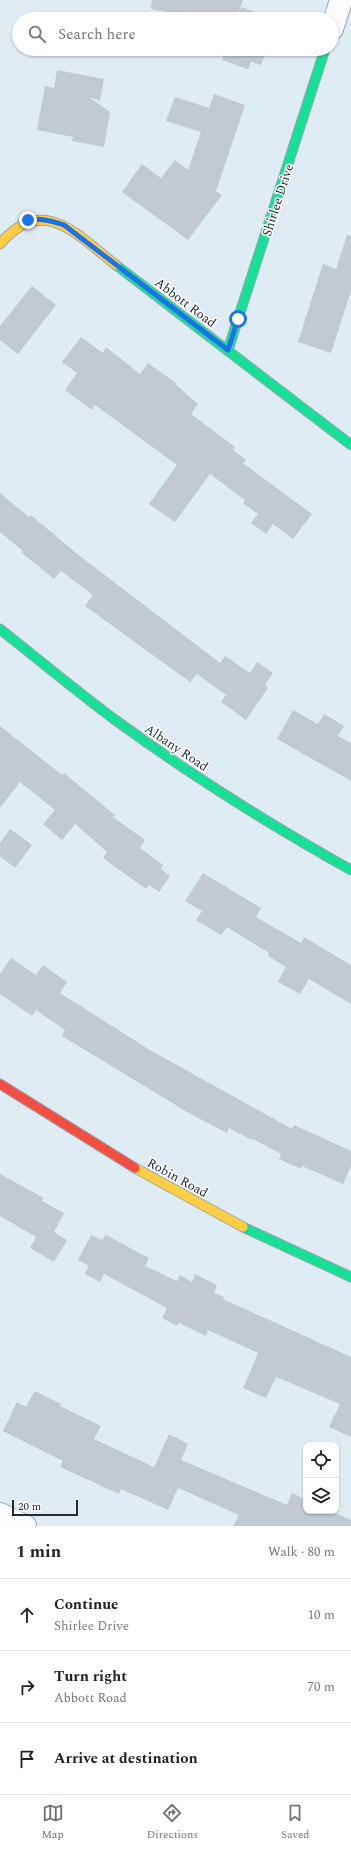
<!DOCTYPE html>
<html lang="en">
<head>
<meta charset="utf-8">
<style>
	:root { --surface:#fff; --page:#f2f2f2; --text:#222; --muted:#767676; --line:#e0e0e0; --accent:#666f76 }
	body { margin:0; font-family:Spectral,serif; background:var(--page); color:var(--text) }
	.controls { position:absolute; right:12px; bottom:12px; display:grid; overflow:hidden; border-radius:8px; box-shadow:0 1px 3px #0004 }
	.controls button { width:36px; height:36px; display:grid; place-items:center; padding:0; border:0; border-bottom:1px solid var(--line); background:var(--surface); color:var(--text); font:20px sans-serif }
	.scale { position:absolute; left:12px; bottom:10px; width:66px; box-sizing:border-box; padding-left:4px; border:2px solid #242c32; border-top:0; font-size:11px; line-height:14px; white-space:nowrap; color:#242c32; -webkit-text-stroke:3px #fff; paint-order:stroke }
	.stop { position:absolute; width:12px; height:12px; margin:-9px; border:3px solid #1a73e8; border-radius:50%; background:#fff }
	.stop.end { background:#1a73e8; border-color:#fff; box-shadow:0 1px 4px #0008 }
	.list { margin:0; padding:0; list-style:none }
	h2 { display:flex; justify-content:space-between; align-items:center; height:52px; margin:0; padding:0 16px; font-size:17px }
	h2 small { font-size:13px; font-weight:400; color:var(--muted) }
	.list li { display:grid; grid-template-columns:26px 1fr auto; gap:12px; align-items:center; box-sizing:border-box; height:72px; padding:0 16px; border-top:1px solid var(--line) }
	.list b { display:block; font-size:15px; white-space:nowrap }
	.list p { margin:0; font-size:13px; white-space:nowrap; color:var(--muted) }
	.list em { font-size:13px; font-style:normal; color:var(--muted) }
	.icon { flex:none; width:22px; height:22px; fill:none; stroke:currentColor; stroke-width:2; stroke-linecap:round; stroke-linejoin:round }
	.map { position:relative; flex:none; width:351px; height:1526px; overflow:hidden }
	.search { position:absolute; background:var(--surface); box-shadow:0 1px 3px #0004; left:12px; right:12px; top:12px; height:44px; display:flex; align-items:center; gap:10px; box-sizing:border-box; padding:0 14px; border-radius:22px; color:var(--muted); font-size:15px }
	.sheet { height:268px; background:var(--surface) }
	nav { display:flex; justify-content:space-around; align-items:center; box-sizing:border-box; height:56px; border-top:1px solid var(--line); background:var(--surface); font-size:11px; color:var(--muted) }
	nav a { display:grid; justify-items:center; gap:2px }
	nav .on { color:var(--accent) }
	.map>svg:first-child { display:block }
	.building { fill:#c1cad1 }
	.lines { fill:none; stroke-linecap:round; stroke-linejoin:round }
	.street-casing { stroke:#9ba4ab; stroke-width:24 }
	.fast-casing { stroke:#9ba4ab; stroke-width:11 }
	.slow-casing { stroke:#9ba4ab; stroke-width:11 }
	.jam-casing { stroke:#9ba4ab; stroke-width:11 }
	.street { stroke:#fafcfd; stroke-width:22 }
	.fast { stroke:#16e098; stroke-width:9 }
	.slow { stroke:#ffcf43; stroke-width:9 }
	.jam { stroke:#f24e42; stroke-width:9 }
	.route { stroke:#1a73e8; stroke-width:5 }
	.labels { text-anchor:middle; stroke-width:3; stroke-linejoin:round; paint-order:stroke }
	.street-label { font-size:13px; fill:#242c32; stroke:#fff }
</style>
</head>
<body>
<div class="map">
<svg width="351" height="1526" viewBox="0 0 351 1526">
	<rect width="100%" height="100%" fill="#e0ecf4"/>
	<g class="building">
		<polygon points="152,0 243,0 236,19 205,19 151,9"/>
		<polygon points="241,7 275,19 237,19"/>
		<polygon points="226,49 267,49 261,65 251,62 248,69 222,60"/>
		<polygon points="57,70 104,79 100,101 89,97 110,112 104,147 72,141 73,137 37,130 45,86 54,88"/>
		<polygon points="214,94 245,105 216,191 222,195 188,240 122,192 142,164 161,178 175,160 188,170 201,132 166,121 175,97 209,108"/>
		<polygon points="347,235 351,236 351,291 331,353 298,342 323,264 336,269"/>
		<polygon points="32,286 56,305 18,354 0,340 0,326"/>
		<polygon points="81,337 103,353 106,347 140,374 148,363 176,383 175,384 198,404 191,414 235,447 233,450 246,460 243,463 312,514 293,539 273,524 266,534 251,523 258,514 243,503 245,500 210,474 175,522 149,504 177,465 95,405 92,410 65,390 77,373 62,362"/>
		<polygon points="0,493 29,517 31,515 76,553 220,663 225,656 250,673 257,662 273,673 265,685 268,688 246,720 221,702 226,695 197,674 190,682 85,606 93,595 61,571 54,579 22,553 23,551 0,532"/>
		<polygon points="293,710 318,724 324,714 344,726 338,736 351,743 351,781 277,739"/>
		<polygon points="0,726 62,775 64,773 115,815 113,817 145,840 140,848 163,865 161,869 170,876 159,892 149,885 146,889 103,858 107,852 75,824 62,840 43,824 55,810 20,782 0,808"/>
		<polygon points="10,829 32,845 15,868 0,856 0,843"/>
		<polygon points="203,873 261,908 256,917 301,943 304,937 351,965 351,1004 309,979 300,994 278,982 286,967 268,956 269,953 227,927 221,935 196,920 202,911 185,901"/>
		<polygon points="11,958 36,975 43,965 67,982 60,993 150,1050 292,1129 294,1125 351,1151 351,1166 343,1184 302,1166 301,1169 279,1159 281,1154 253,1139 252,1140 229,1128 227,1133 187,1112 62,1036 65,1030 36,1010 32,1016 0,994 0,974"/>
		<polygon points="0,1174 44,1198 42,1201 64,1213 54,1232 67,1240 54,1262 30,1248 36,1237 0,1216"/>
		<polygon points="91,1235 102,1240 106,1235 149,1258 145,1266 177,1281 180,1275 192,1282 195,1274 217,1285 214,1293 224,1297 223,1299 351,1357 351,1437 329,1427 340,1404 276,1377 266,1398 243,1388 258,1353 208,1330 206,1336 179,1323 177,1326 162,1318 167,1308 104,1274 100,1282 85,1274 89,1266 78,1260"/>
		<polygon points="35,1391 61,1404 60,1406 101,1426 94,1439 154,1467 169,1434 188,1444 181,1460 287,1505 292,1493 306,1500 306,1511 331,1511 351,1520 351,1526 233,1526 239,1515 178,1488 168,1510 121,1489 119,1494 60,1467 63,1461 3,1431 17,1402 26,1407"/>
	</g>
	<g class="lines">
		<g class="street-casing">
			<g id="street">
				<polyline points="332,29 341,0"/>
				<polyline points="0,1514 25,1526"/>
			</g>
		</g>
		<g class="fast-casing">
			<g id="fast">
				<polyline points="116,265 351,445"/>
				<polyline points="228,350 325,49"/>
				<path d="M 0,629 C 38,659 75,690 114,719 C 189,774 269,824 351,870"/>
				<polyline points="243,1227 351,1277"/>
			</g>
		</g>
		<g class="slow-casing">
			<g id="slow">
				<path d="M 0,244 C 43,193 77,235 116,265"/>
				<polyline points="135,1168 243,1227"/>
			</g>
		</g>
		<g class="jam-casing">
			<polyline id="jam" points="0,1084 135,1168"/>
		</g>
		<use href="#street" class="street"/>
		<use href="#fast" class="fast"/>
		<use href="#slow" class="slow"/>
		<use href="#jam" class="jam"/>
	</g>
	<g class="lines">
		<path class="route" d="M 28,220 C 41,218 52,221 64,225 L 228,350 L 238,319"/>
	</g>
	<g class="labels">
		<g class="street-label">
			<text transform="translate(277 200) rotate(-72)" y="5">Shirlee Drive</text>
			<text transform="translate(186 302) rotate(37)" y="5">Abbott Road</text>
			<text transform="translate(177 747) rotate(34)" y="5">Albany Road</text>
			<text transform="translate(178 1177) rotate(29)" y="5">Robin Road</text>
		</g>
	</g>
</svg>
<div class="controls">
<button><svg class="icon" aria-label="locate" viewBox="0 0 24 24"><circle cx="12" cy="12" r="6"/><path d="M12 2v4M12 18v4M2 12h4M18 12h4"/></svg></button>
<button><svg class="icon" aria-label="layers" viewBox="0 0 24 24"><path d="M12 4l9 5-9 5-9-5zM3 14l9 5 9-5"/></svg></button>
</div>
<div class="scale">20 m</div>
<div class="stop" style="left:238px;top:319px"></div>
<div class="stop end" style="left:28px;top:220px"></div>
<div class="search"><svg class="icon" aria-label="search" viewBox="0 0 24 24"><circle cx="10" cy="10" r="6"/><path d="M15 15l6 6"/></svg>Search here</div>
</div>
<section class="sheet">
<h2>1 min<small>Walk · 80 m</small></h2>
<ul class="list">
<li><svg class="icon" aria-label="ahead" viewBox="0 0 24 24"><path d="M12 20V5M6 11l6-6 6 6"/></svg><div><b>Continue</b><p>Shirlee Drive</p></div><em>10 m</em></li>
<li><svg class="icon" aria-label="right" viewBox="0 0 24 24"><path d="M7 20v-9h11M14 6l5 5-5 5"/></svg><div><b>Turn right</b><p>Abbott Road</p></div><em>70 m</em></li>
<li><svg class="icon" aria-label="arrive" viewBox="0 0 24 24"><path d="M6 21V4h12l-3 4 3 4H6"/></svg><div><b>Arrive at destination</b></div></li>
</ul>
</section>
<nav>
<a class="on"><svg class="icon" aria-label="map" viewBox="0 0 24 24"><path d="M3 6l6-2 6 2 6-2v14l-6 2-6-2-6 2zM9 4v14M15 6v14"/></svg>Map</a>
<a><svg class="icon" aria-label="directions" viewBox="0 0 24 24"><path d="M12 3l9 9-9 9-9-9zM9 14v-3h6M13 9l2 2-2 2"/></svg>Directions</a>
<a><svg class="icon" aria-label="saved" viewBox="0 0 24 24"><path d="M7 4h10v16l-5-4-5 4z"/></svg>Saved</a>
</nav>
</body>
</html>
